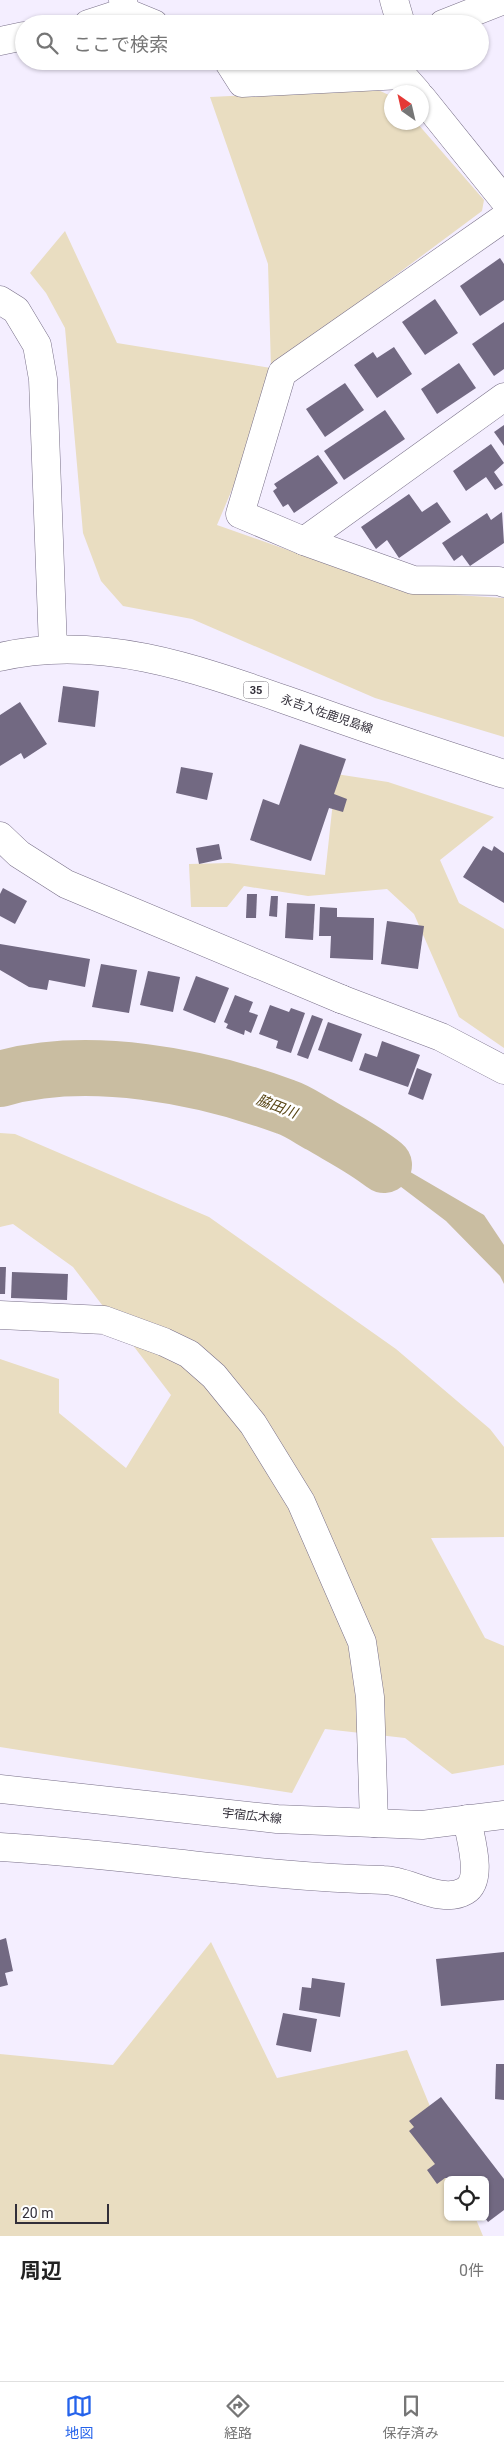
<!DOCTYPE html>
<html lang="ja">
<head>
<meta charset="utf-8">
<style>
	:root { --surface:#fff; --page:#f2f2f2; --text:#222; --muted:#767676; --line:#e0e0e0; --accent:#2563eb }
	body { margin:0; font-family:Roboto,"Noto Sans JP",sans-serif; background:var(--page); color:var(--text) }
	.controls { position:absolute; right:15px; bottom:15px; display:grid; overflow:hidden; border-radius:8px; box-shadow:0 1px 4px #0004 }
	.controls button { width:45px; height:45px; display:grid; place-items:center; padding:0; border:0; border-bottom:1px solid var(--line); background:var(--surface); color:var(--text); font:25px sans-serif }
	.compass { position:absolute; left:384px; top:85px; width:45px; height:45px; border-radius:50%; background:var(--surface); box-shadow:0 1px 4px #0004; rotate:326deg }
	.scale { position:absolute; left:15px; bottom:12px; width:94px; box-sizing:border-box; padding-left:5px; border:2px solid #322e39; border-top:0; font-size:14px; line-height:18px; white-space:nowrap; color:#322e39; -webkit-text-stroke:4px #fff; paint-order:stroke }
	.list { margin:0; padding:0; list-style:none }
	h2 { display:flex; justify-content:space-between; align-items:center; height:65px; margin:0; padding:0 20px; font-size:21px }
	h2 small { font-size:16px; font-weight:400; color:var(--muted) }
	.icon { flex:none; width:28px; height:28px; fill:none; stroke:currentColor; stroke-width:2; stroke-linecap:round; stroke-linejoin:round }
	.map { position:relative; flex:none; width:504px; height:2236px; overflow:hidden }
	.search { position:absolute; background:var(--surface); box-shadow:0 1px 4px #0004; left:15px; right:15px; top:15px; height:55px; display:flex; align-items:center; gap:12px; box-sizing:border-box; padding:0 18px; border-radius:28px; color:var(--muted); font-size:19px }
	.sheet { height:145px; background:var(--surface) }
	nav { display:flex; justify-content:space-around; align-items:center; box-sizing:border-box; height:70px; border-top:1px solid var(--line); background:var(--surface); font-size:14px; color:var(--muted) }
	nav a { display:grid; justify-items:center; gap:2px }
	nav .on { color:var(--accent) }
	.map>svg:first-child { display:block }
	.green { fill:#e9ddc1 }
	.water { fill:#c9bda1 }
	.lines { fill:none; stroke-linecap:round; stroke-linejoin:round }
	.river { stroke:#c9bda1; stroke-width:56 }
	.building { fill:#726982 }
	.minor-casing { stroke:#786f88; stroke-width:29 }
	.tertiary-casing { stroke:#786f88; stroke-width:29 }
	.primary-casing { stroke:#786f88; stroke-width:29 }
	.minor { stroke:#fff; stroke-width:28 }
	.tertiary { stroke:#fff; stroke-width:28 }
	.primary { stroke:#fff; stroke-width:28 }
	.labels { text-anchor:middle; stroke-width:5; stroke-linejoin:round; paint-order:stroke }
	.shield { fill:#fff; stroke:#706d74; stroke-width:1 }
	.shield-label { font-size:11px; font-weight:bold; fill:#322e39 }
	.street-label { font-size:12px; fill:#322e39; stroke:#fff }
	.water-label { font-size:14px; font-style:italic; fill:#584514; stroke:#fff }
</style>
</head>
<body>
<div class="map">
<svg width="504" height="2236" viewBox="0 0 504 2236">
	<rect width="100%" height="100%" fill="#f4eeff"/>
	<g class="green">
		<polygon points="376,89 391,96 392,122 417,123 484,200 482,211 271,368 261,421 217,525 407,592 504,598 504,737 375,698 192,619 123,606 101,581 83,533 65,328 46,293 30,273 65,231 117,343 271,368 268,264 210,97"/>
		<polygon points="336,774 388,782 494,817 440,860 459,903 504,929 504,1048 459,1017 414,914 387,889 308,896 244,886 227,907 191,907 189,864 229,863 325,875"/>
		<polygon points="0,1133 15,1134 209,1217 396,1349 490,1429 504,1447 504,1537 431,1538 485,1638 504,1646 504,1765 452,1774 405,1738 325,1729 292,1793 0,1747 0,1359 59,1379 59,1413 126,1468 171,1395 73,1267 13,1224 0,1227"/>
		<polygon points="211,1942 277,2078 407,2050 460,2180 448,2180 448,2217 475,2217 483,2236 0,2236 0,2054 113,2065"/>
	</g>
	<polygon class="water" points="285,1099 484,1215 504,1245 504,1284 500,1276 446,1221"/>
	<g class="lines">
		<path class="river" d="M 0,1079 C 88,1054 202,1076 286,1107 C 298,1111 309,1119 320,1125 C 342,1138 364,1149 384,1165"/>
	</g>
	<g class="building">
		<polygon points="500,258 504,264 504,300 480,316 460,286"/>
		<polygon points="435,299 458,333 425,355 402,322"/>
		<polygon points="504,322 504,369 494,376 472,344"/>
		<polygon points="394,347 412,374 377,398 354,365 373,352 377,358"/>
		<polygon points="459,363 476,388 437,414 421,389"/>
		<polygon points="345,383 364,410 325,437 306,409"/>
		<polygon points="385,410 405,439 344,480 324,451"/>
		<polygon points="504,425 504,446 494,432"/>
		<polygon points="491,444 504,463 494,472 503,485 495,490 486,477 466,491 453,471"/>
		<polygon points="318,455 338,483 294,513 288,504 283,507 273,491 277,488 274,484"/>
		<polygon points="409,494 422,512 437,502 451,522 399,558 387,540 376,549 361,527"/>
		<polygon points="502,512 504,543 470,566 462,555 454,561 442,543 487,513 491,520"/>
		<polygon points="63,686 99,691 95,727 58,722"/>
		<polygon points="20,702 47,744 24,759 21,753 0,766 0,715"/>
		<polygon points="300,744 346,759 334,794 347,799 343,812 329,808 311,861 250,840 263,799 279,805"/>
		<polygon points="181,767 213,773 207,800 176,793"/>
		<polygon points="219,844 222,859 199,864 196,848"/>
		<polygon points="483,846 492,851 494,846 504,853 504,903 463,877"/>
		<polygon points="3,888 27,901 15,924 0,916 0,894"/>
		<polygon points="247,894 257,894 256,918 246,918"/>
		<polygon points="271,896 278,896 277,917 269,916"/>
		<polygon points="287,903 315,904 313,940 285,938"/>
		<polygon points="320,907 337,908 337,917 374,918 373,960 330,958 331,936 319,936"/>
		<polygon points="387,921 424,926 418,969 381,964"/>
		<polygon points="0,944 90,959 85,987 49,980 47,990 29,987 0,970"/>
		<polygon points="101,964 137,970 129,1013 92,1007"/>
		<polygon points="148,971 180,977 173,1012 140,1005"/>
		<polygon points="196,976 229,988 215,1023 183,1010"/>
		<polygon points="235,995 253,1002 249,1012 258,1015 251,1033 245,1030 244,1035 226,1028 228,1024 224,1022"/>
		<polygon points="270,1005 289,1012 291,1008 305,1013 291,1053 276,1048 278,1041 259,1034"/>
		<polygon points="312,1015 323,1019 308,1059 297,1055"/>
		<polygon points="328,1022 362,1034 352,1062 318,1050"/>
		<polygon points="382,1041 420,1055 408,1087 359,1070 365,1053 377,1057"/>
		<polygon points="417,1068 432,1074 423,1100 408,1094"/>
		<polygon points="0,1267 6,1267 5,1294 0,1294"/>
		<polygon points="12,1272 68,1274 67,1300 11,1298"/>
		<polygon points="6,1938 13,1971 5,1973 8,1985 0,1987 0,1940"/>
		<polygon points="504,1952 504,2000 441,2006 436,1959"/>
		<polygon points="312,1978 345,1983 340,2017 299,2010 302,1987 311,1988"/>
		<polygon points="283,2013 317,2019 311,2052 276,2045"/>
		<polygon points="496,2064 504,2064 504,2100 495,2099"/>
		<polygon points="441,2097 504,2179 504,2210 488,2222 485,2218 485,2180 445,2178 437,2184 427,2170 435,2164 409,2131 414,2127 409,2121"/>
	</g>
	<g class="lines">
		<g class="minor-casing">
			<g id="minor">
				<polyline points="394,0 401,24"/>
				<polyline points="125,12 154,24"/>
				<polyline points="88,24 125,12 123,0"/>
				<polyline points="443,24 504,0"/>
				<polyline points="0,41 24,36"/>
				<polyline points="228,61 242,83 402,75 417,92"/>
				<polyline points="422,98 504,200"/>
				<polyline points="504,218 282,373 240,514 304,541 413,580 499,581 504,583"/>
				<polyline points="0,300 16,310 37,345 43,379 53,648"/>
				<polyline points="304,541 504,397"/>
				<polyline points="0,836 19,854 66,884 341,999"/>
				<polyline points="0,1315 104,1320 164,1342 189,1354 214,1376 253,1424 301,1502 362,1642 370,1697 374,1823"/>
				<path d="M 0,1847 C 128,1854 256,1877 384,1880 C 409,1880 441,1905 465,1891 C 484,1880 470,1837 467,1819"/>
			</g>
		</g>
		<g class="tertiary-casing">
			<g id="tertiary">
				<polyline points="341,999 441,1037 504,1070"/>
				<polyline points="0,1789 277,1819 422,1825 504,1815"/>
			</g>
		</g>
		<g class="primary-casing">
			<path id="primary" d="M 0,657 C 110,631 218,677 320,712 C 381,734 443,754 504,774"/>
		</g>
		<use href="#minor" class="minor"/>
		<use href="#tertiary" class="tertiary"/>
		<use href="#primary" class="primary"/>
	</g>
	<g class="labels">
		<rect class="shield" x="243.5" y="681.5" width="25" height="17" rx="4"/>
		<g class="shield-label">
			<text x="256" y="694">35</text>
		</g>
		<g class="street-label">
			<text transform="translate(327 714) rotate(19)" y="4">永吉入佐鹿児島線</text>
			<text transform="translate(252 1816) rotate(6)" y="4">宇宿広木線</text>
		</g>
		<g class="water-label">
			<text transform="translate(277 1106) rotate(21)" y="5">脇田川</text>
		</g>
	</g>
</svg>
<div class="controls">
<button><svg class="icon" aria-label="locate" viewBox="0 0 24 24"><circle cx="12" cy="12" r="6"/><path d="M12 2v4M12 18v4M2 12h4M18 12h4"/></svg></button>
</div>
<svg class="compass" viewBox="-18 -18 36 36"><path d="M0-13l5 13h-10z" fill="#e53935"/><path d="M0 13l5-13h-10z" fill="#767676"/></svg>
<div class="scale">20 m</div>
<div class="search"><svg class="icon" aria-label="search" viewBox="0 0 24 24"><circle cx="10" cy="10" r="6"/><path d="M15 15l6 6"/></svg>ここで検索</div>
</div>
<section class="sheet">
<h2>周辺<small>0件</small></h2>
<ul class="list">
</ul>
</section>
<nav>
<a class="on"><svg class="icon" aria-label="map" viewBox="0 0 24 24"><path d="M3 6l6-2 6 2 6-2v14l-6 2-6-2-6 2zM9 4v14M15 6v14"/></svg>地図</a>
<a><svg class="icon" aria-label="directions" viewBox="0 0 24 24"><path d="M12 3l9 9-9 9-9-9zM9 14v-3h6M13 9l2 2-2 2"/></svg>経路</a>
<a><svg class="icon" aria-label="saved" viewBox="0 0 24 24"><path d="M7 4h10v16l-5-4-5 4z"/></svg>保存済み</a>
</nav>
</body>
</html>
